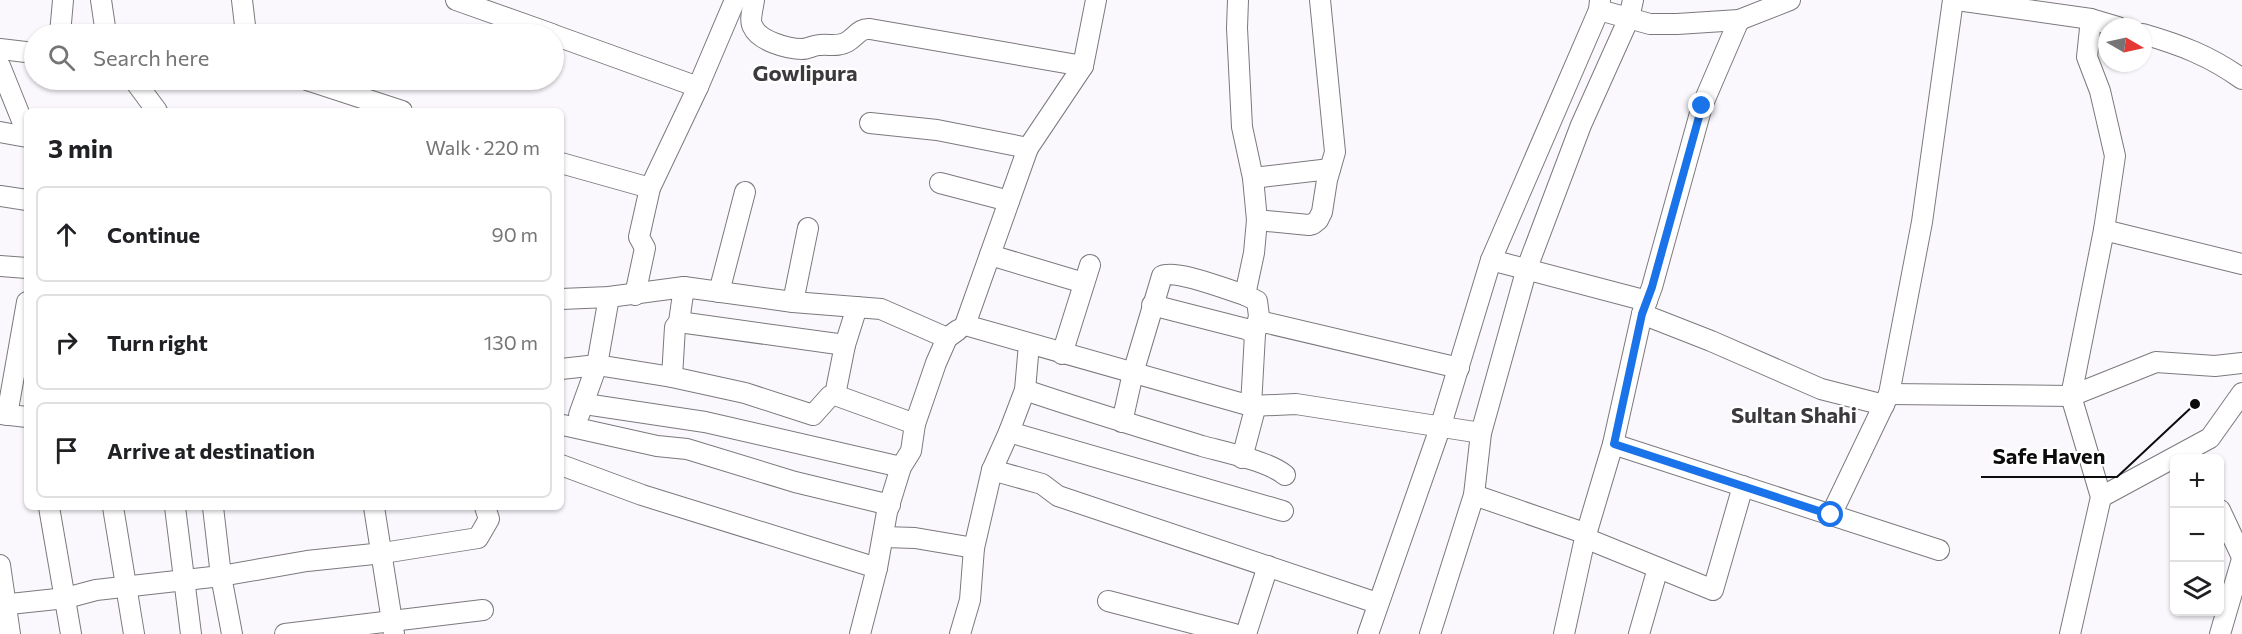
<!DOCTYPE html>
<html lang="en">
<head>
<meta charset="utf-8">
<style>
	:root { --surface:#fff; --page:#f6f6f6; --text:#202124; --muted:#757577; --line:#e0e0e0 }
	body { margin:0; font-family:Commissioner,sans-serif; background:var(--page); color:var(--text) }
	.controls { position:absolute; right:18px; bottom:18px; display:grid; overflow:hidden; border-radius:9px; box-shadow:0 2px 4px #0004 }
	.controls button { width:54px; height:54px; display:grid; place-items:center; padding:0; border:0; border-bottom:2px solid var(--line); background:var(--surface); color:var(--text); font:30px sans-serif }
	.compass { position:absolute; left:2098px; top:18px; width:54px; height:54px; border-radius:50%; background:var(--surface); box-shadow:0 2px 4px #0004; rotate:99deg }
	.stop { position:absolute; width:18px; height:18px; margin:-14px; border:4px solid #1a73e8; border-radius:50%; background:#fff }
	.stop.end { background:#1a73e8; border-color:#fff; box-shadow:0 2px 6px #0008 }
	.list { margin:0; padding:0; list-style:none }
	h2 { display:flex; justify-content:space-between; align-items:center; height:78px; margin:0; padding:0 24px; font-size:26px }
	h2 small { font-size:20px; font-weight:400; color:var(--muted) }
	.list li { display:grid; grid-template-columns:39px 1fr auto; gap:18px; align-items:center; box-sizing:border-box; height:96px; margin:0 12px 12px; padding:0 12px; border:2px solid var(--line); border-radius:9px }
	.list b { display:block; font-size:22px; white-space:nowrap }
	.list em { font-size:20px; font-style:normal; color:var(--muted) }
	.icon { flex:none; width:33px; height:33px; fill:none; stroke:currentColor; stroke-width:2; stroke-linecap:round; stroke-linejoin:round }
	.map { position:relative; flex:none; width:2242px; height:634px; overflow:hidden }
	.search { position:absolute; background:var(--surface); box-shadow:0 2px 4px #0004; left:24px; top:24px; width:540px; height:66px; display:flex; align-items:center; gap:15px; box-sizing:border-box; padding:0 21px; border-radius:33px; color:var(--muted); font-size:22px }
	.panel { position:absolute; background:var(--surface); box-shadow:0 2px 4px #0004; left:24px; top:108px; width:540px; height:402px; border-radius:9px }
	.map>svg:first-child { display:block }
	.lines { fill:none; stroke-linecap:round; stroke-linejoin:round }
	.street-casing { stroke:#7c797d; stroke-width:22 }
	.street { stroke:#fff; stroke-width:20 }
	.route { stroke:#1a73e8; stroke-width:8 }
	.labels { text-anchor:middle; stroke-width:4.5; stroke-linejoin:round; paint-order:stroke }
	.neighbourhood-label { font-size:22px; font-weight:bold; fill:#3c3a3d; stroke:#fff }
	.leader { fill:none; stroke:#0c0c0d; stroke-width:2 }
	.callout-dot { fill:#0c0c0d; stroke:#fff; stroke-width:2 }
	.callout-label { font-size:22px; text-anchor:middle; font-weight:bold; fill:#0c0c0d; stroke:#fff; stroke-width:4.5; stroke-linejoin:round; paint-order:stroke }
</style>
</head>
<body>
<div class="map">
<svg width="2242" height="634" viewBox="0 0 2242 634">
	<rect width="100%" height="100%" fill="#fbf8fd"/>
	<g class="lines">
		<g class="street-casing">
			<g id="street">
				<polyline points="101,0 106,34"/>
				<polyline points="242,0 246,34"/>
				<polyline points="456,0 552,34"/>
				<path d="M 754,0 C 753,8 749,21 753,27 C 759,41 788,49 802,49 C 808,49 814,45 820,45 C 829,44 838,47 847,42 C 856,37 859,28 870,29 L 1083,66"/>
				<polyline points="1096,0 1083,66 1028,148 965,325 1251,406 1296,404 1481,433"/>
				<polyline points="1238,0 1237,28 1242,127 1253,178 1257,220 1309,225 1313,224 1318,220 1322,212 1327,180 1335,152 1320,0"/>
				<polyline points="1957,0 2091,19 2118,27"/>
				<polyline points="1599,10 1650,24 1677,24 1739,20 1790,0"/>
				<polyline points="60,34 63,0"/>
				<path d="M 2143,34 C 2181,45 2210,56 2242,79"/>
				<polyline points="554,35 698,87"/>
				<polyline points="0,49 34,53"/>
				<polyline points="0,66 27,133"/>
				<polyline points="134,80 157,111"/>
				<polyline points="307,80 402,111"/>
				<polyline points="870,123 937,130 1028,148"/>
				<polyline points="0,132 27,137"/>
				<polyline points="561,163 650,188"/>
				<polyline points="1253,178 1330,169"/>
				<polyline points="940,183 1009,201"/>
				<polyline points="0,196 27,200"/>
				<polyline points="2104,230 2242,264"/>
				<polyline points="990,255 1084,283"/>
				<polyline points="1491,260 1647,301"/>
				<polyline points="0,266 27,268"/>
				<polyline points="719,292 745,192"/>
				<polyline points="635,295 645,248 639,237 650,188 698,87 735,0"/>
				<polyline points="1245,295 1257,301 1259,316 1255,334 1251,406"/>
				<polyline points="561,299 609,297 684,287 793,302 881,309 947,338"/>
				<polyline points="793,302 808,228"/>
				<polyline points="1152,305 1246,329 1255,334"/>
				<polyline points="1642,314 1711,341 1821,389 1884,405"/>
				<polyline points="1259,321 1459,368"/>
				<polyline points="679,322 845,345"/>
				<polyline points="1062,354 1090,265"/>
				<polyline points="561,369 597,365 672,377 745,393 813,415 830,396 835,395 845,345 857,307"/>
				<polyline points="672,377 675,327 679,322 684,287"/>
				<path d="M 1025,390 C 1084,410 1143,428 1202,446 C 1224,452 1268,461 1285,475"/>
				<polyline points="1889,394 2071,396 2156,362 2215,366 2242,363"/>
				<polyline points="835,395 915,424"/>
				<polyline points="585,404 705,422 901,467"/>
				<polyline points="0,414 27,417"/>
				<polyline points="7,415 27,302"/>
				<polyline points="579,415 597,365 609,297"/>
				<path d="M 1122,422 L 1133,373 L 1162,276 C 1176,269 1228,290 1245,295 L 1254,253 L 1257,220"/>
				<polyline points="563,425 657,446 687,449 795,482 890,505"/>
				<polyline points="1009,432 1283,511"/>
				<polyline points="1613,444 1939,550"/>
				<polyline points="1242,458 1256,405"/>
				<polyline points="561,465 642,495 877,568"/>
				<polyline points="992,470 1042,484 1058,496 1377,603"/>
				<polyline points="1474,495 1587,534"/>
				<polyline points="2101,497 2210,438 2242,393"/>
				<polyline points="49,507 71,634"/>
				<polyline points="113,507 134,634"/>
				<polyline points="175,507 191,634"/>
				<polyline points="213,507 221,576 232,634"/>
				<polyline points="374,507 394,634"/>
				<polyline points="2220,510 2242,557"/>
				<polyline points="1831,515 1889,394 1922,222 1953,0"/>
				<polyline points="884,537 915,538 974,548"/>
				<polyline points="1585,538 1713,590 1743,486"/>
				<polyline points="0,565 10,634"/>
				<polyline points="1108,601 1234,634"/>
				<polyline points="0,605 66,598 96,590 221,576 307,561 383,553 478,538 489,519 485,507"/>
				<polyline points="285,634 483,610"/>
				<polyline points="860,634 877,568 887,512 901,467 911,451 915,424 936,363 947,338 958,330"/>
				<polyline points="960,634 970,600 974,548 992,470 1009,432 1025,390 1029,344"/>
				<polyline points="1246,634 1268,566"/>
				<polyline points="1368,634 1440,428 1491,260 1599,10 1600,0"/>
				<polyline points="1430,634 1474,495 1481,433 1527,268 1581,125 1629,18 1633,0"/>
				<polyline points="1564,634 1585,538 1613,444 1642,314 1652,287 1702,106 1739,20"/>
				<polyline points="1639,634 1658,568"/>
				<polyline points="2070,634 2101,497 2071,396 2104,230 2115,156 2100,91 2087,57 2091,19"/>
				<polyline points="2220,634 2242,559"/>
			</g>
		</g>
		<use href="#street" class="street"/>
	</g>
	<g class="lines">
		<polyline class="route" points="1702,106 1652,287 1642,314 1614,444 1831,515"/>
	</g>
	<g class="labels">
		<g class="neighbourhood-label">
			<text x="805" y="81">Gowlipura</text>
			<text x="1794" y="423">Sultan Shahi</text>
		</g>
	</g>
	<path class="leader" d="M2195 404L2117 477H1981"/>
	<circle class="callout-dot" cx="2195" cy="404" r="6"/>
	<g class="callout-label">
		<text x="2049" y="464">Safe Haven</text>
	</g>
</svg>
<div class="controls">
<button>+</button>
<button>−</button>
<button><svg class="icon" aria-label="layers" viewBox="0 0 24 24"><path d="M12 4l9 5-9 5-9-5zM3 14l9 5 9-5"/></svg></button>
</div>
<svg class="compass" viewBox="-18 -18 36 36"><path d="M0-13l5 13h-10z" fill="#e53935"/><path d="M0 13l5-13h-10z" fill="#757577"/></svg>
<div class="stop" style="left:1831px;top:515px"></div>
<div class="stop end" style="left:1702px;top:106px"></div>
<div class="search"><svg class="icon" aria-label="search" viewBox="0 0 24 24"><circle cx="10" cy="10" r="6"/><path d="M15 15l6 6"/></svg>Search here</div>
<section class="panel">
<h2>3 min<small>Walk · 220 m</small></h2>
<ul class="list">
<li><svg class="icon" aria-label="ahead" viewBox="0 0 24 24"><path d="M12 20V5M6 11l6-6 6 6"/></svg><div><b>Continue</b></div><em>90 m</em></li>
<li><svg class="icon" aria-label="right" viewBox="0 0 24 24"><path d="M7 20v-9h11M14 6l5 5-5 5"/></svg><div><b>Turn right</b></div><em>130 m</em></li>
<li><svg class="icon" aria-label="arrive" viewBox="0 0 24 24"><path d="M6 21V4h12l-3 4 3 4H6"/></svg><div><b>Arrive at destination</b></div></li>
</ul>
</section>
</div>
</body>
</html>
